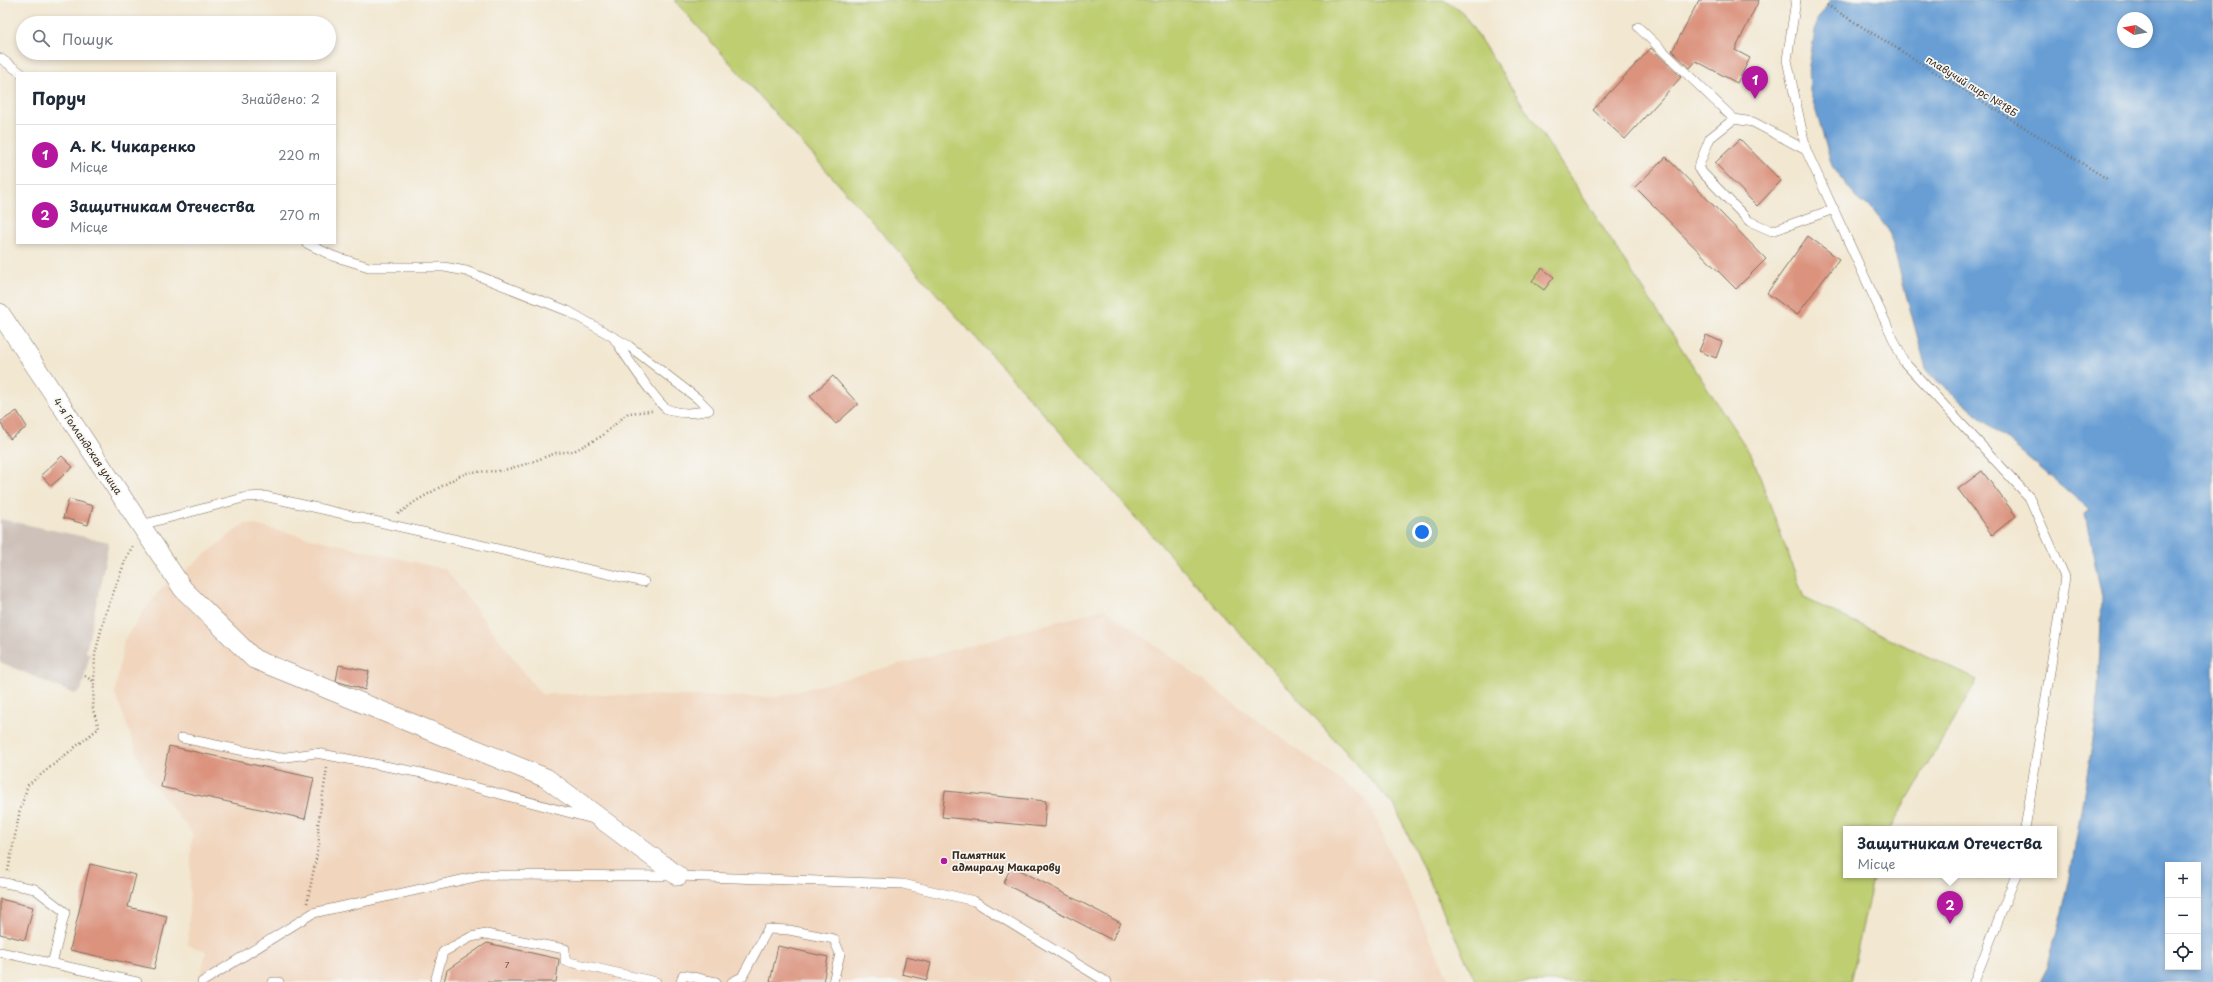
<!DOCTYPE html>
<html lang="uk">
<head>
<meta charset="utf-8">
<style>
	:root { --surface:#fff; --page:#f6f6f7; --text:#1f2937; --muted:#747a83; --line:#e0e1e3; --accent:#b5179e }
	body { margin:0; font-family:"Playpen Sans",sans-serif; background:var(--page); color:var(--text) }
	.controls { position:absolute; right:12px; bottom:12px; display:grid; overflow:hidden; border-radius:0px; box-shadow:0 2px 6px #0003 }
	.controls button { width:36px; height:36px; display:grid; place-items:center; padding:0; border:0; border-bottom:1px solid var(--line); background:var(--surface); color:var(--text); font:20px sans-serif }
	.compass { position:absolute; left:2117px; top:12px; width:36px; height:36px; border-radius:50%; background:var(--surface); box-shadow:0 2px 6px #0003; rotate:281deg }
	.you { position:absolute; left:1422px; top:532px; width:14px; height:14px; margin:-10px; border:3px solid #fff; border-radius:50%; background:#1a73e8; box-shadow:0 0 0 6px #1a73e833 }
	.badge { display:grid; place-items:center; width:26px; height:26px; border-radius:50%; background:var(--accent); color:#fff; font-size:13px; font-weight:700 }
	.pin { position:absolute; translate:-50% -33px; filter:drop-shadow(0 1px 2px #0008) }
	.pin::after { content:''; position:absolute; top:21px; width:14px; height:12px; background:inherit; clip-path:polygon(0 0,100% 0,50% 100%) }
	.popup { position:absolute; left:1843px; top:826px; width:214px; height:52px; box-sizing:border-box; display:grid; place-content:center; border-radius:0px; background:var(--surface); filter:drop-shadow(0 1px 3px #0005); font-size:13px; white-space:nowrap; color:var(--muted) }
	.popup b { font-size:15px; color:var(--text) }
	.popup::after { content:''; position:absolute; left:50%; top:100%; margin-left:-8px; border:8px solid transparent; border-top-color:var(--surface) }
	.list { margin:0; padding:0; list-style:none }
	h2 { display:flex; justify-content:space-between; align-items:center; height:52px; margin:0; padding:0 16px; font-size:17px }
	h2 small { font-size:13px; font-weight:400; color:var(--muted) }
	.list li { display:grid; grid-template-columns:26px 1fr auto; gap:12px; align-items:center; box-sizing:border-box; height:60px; padding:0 16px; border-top:1px solid var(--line) }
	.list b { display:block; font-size:15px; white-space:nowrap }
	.list p { margin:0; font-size:13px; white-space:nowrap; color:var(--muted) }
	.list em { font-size:13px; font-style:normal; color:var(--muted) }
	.icon { flex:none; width:22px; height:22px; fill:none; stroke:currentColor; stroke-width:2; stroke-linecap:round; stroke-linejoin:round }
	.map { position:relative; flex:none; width:2213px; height:982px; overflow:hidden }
	.search { position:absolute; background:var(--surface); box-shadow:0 2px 6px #0003; left:16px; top:16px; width:320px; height:44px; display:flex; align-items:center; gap:10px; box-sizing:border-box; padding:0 14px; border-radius:22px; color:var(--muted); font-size:15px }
	.panel { position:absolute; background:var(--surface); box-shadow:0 2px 6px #0003; left:16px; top:72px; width:320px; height:172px; border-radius:0px }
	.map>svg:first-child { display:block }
	.built { fill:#f1d5bd }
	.industrial { fill:#cec1ba }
	.green { fill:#bece71; stroke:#7c7c48 }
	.water { fill:#679ed4; stroke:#516479; fill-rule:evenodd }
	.building { fill:#db937e }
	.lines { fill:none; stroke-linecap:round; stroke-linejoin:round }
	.service-casing { stroke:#7b6c5c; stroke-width:10 }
	.minor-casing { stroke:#7b6c5c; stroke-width:20 }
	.path { stroke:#7b6c5c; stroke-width:2.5; stroke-dasharray:1 3; stroke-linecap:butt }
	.service { stroke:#fff; stroke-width:9 }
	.minor { stroke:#fff; stroke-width:19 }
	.poi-dot { fill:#b5179e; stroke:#f6f6f2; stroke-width:1.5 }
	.labels { text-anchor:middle; stroke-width:3.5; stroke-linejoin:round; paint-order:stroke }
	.number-label { font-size:8px; fill:#634436 }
	.street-label { font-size:10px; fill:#3b2a1e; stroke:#f6f6f2 }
	.poi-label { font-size:10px; font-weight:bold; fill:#3b2a1e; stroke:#f6f6f2; text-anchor:start }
</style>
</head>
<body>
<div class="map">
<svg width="2213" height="982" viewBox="0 0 2213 982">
	<rect width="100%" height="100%" fill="#f6f6f2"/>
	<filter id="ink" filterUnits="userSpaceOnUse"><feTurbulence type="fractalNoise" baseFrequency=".025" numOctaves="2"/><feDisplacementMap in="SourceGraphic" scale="8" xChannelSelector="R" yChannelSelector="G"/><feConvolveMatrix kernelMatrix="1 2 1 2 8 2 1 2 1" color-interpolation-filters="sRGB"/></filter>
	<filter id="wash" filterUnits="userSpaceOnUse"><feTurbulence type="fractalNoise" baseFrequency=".012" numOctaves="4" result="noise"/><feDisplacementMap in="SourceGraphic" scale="16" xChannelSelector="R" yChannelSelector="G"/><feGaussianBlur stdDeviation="0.9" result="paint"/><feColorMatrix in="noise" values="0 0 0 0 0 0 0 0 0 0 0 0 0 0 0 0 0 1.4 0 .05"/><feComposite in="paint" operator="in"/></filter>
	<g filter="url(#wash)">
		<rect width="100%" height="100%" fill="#f2e7d0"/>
		<polygon class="built" points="245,523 445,569 541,694 776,697 1105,609 1367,800 1450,982 199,982 206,951 188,945 192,833 145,774 115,693 124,640 158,592"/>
		<polygon class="industrial" points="0,519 109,542 86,652 90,654 81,691 74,694 0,662"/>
		<polygon class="green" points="674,0 1446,0 1463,13 1753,458 1804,598 1977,680 1890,829 1846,829 1846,875 1874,875 1850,982 1476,982 1395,807"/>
		<path class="water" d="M 1831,0 L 2213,0 L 2213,982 L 2040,982 L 2048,966 L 2069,883 L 2097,715 L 2102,598 L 2085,514 L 2090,510 L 1927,372 L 1889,231 L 1869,205 L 1860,202 L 1832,166 L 1810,91 L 1809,65 L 1817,20 ZM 2123,18 L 2147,18 L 2147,42 L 2123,42 ZM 2168,865 L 2198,865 L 2198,967 L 2168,967 Z"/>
		<g id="blocks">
			<g class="building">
				<polygon points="1699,0 1759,0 1735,50 1750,58 1737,83 1696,61 1690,68 1672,51"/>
				<polygon points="1651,48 1681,77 1625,139 1593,110"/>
				<polygon points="1740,139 1781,181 1757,206 1715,163"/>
				<polygon points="1666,157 1766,259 1736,289 1635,187"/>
				<polygon points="1808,236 1839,259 1797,315 1767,293"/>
				<polygon points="1542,268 1554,277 1544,290 1532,281"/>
				<polygon points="1706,335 1722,342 1716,358 1699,351"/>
				<polygon points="833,376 858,404 836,424 810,396"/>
				<polygon points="17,411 27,427 10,439 0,422"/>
				<polygon points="62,456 73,467 51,486 41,475"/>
				<polygon points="1982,471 2016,516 1992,535 1958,489"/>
				<polygon points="69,499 93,506 88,525 63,518"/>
				<polygon points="339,665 369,671 365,690 336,681"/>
				<polygon points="169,746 314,778 305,819 161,787"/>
				<polygon points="945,791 1046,801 1044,827 942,817"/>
				<polygon points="90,864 136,875 128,907 167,916 154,969 70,950"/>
				<polygon points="1012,866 1121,923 1112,940 1003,883"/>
				<polygon points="0,899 33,907 25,940 0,934"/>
				<polygon points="487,943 559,959 556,982 444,982 447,970"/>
				<polygon points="778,946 828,957 823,982 770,982"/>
				<polygon points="906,957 931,963 927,980 902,974"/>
			</g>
		</g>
	</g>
	<g filter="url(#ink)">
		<use href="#blocks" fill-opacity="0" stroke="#7b6c5c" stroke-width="1"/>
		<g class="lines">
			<g class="service-casing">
				<g id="service">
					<polyline points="1796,0 1787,60 1806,150 1904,362 2029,497 2065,577 2025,829"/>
					<polyline points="1638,27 1734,119"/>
					<polyline points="0,58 21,73"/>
					<polyline points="1806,150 1753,122 1734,119 1710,138 1698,168 1749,221 1772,231 1834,209"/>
					<path d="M 306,243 L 333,256 L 369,267 L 444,267 L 466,271 L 568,311 L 629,346 L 698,399 L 709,410 C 695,413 681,415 667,409 C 656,403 622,350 613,337"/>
					<polyline points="141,525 247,497 264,496 644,582"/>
					<polyline points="182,738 279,758 316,753 422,773 593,819"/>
					<polyline points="0,882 35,889 65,912 52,964"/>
					<polyline points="0,952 137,982"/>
					<polyline points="202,982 313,913 484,875 678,876 903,884 974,901 1107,982"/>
					<polyline points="273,982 279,982"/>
					<polyline points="435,982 443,952 471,937 486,934 565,949 565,961 656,982"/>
					<polyline points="681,982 683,975 716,982"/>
					<polyline points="732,982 742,977 768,929 789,930 834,939 840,954 833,982"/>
					<polyline points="1974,982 2016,875"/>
				</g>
			</g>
			<g class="minor-casing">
				<polyline id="minor" points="0,313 183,589 254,659 546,778 678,876"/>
			</g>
			<g class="path">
				<polyline points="1827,5 2109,180"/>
				<polyline points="398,514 416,501 461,475 470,472 501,471 526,464 556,453 574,451 602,436 628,413 652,411"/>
				<polyline points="85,676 93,681"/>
				<polyline points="8,871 20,810 28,785 99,728 93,710 95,654 105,615 127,556 133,546"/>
				<polyline points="307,903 319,844 318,825 327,768"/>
			</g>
			<use href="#service" class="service"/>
			<use href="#minor" class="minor"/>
		</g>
	</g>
	<circle class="poi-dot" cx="944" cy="861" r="4"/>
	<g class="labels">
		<g class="number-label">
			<text x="507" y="968">7</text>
		</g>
		<g class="street-label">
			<text transform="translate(1972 86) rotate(32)" y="4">плавучий пирс №18Б</text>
			<text transform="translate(88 446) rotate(56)" y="4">4-я Голландская улица</text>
		</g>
		<g class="poi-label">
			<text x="952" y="859">Памятник<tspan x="952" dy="12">адмиралу Макарову</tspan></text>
		</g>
	</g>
</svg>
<div class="controls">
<button>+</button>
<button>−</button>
<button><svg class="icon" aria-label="locate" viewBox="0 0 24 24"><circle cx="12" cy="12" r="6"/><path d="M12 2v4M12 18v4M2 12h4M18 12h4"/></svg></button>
</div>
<svg class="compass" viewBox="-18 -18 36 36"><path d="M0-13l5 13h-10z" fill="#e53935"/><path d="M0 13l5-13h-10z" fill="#747a83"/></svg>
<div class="you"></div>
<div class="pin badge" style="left:1755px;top:99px">1</div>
<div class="pin badge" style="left:1950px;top:924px">2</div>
<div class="popup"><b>Защитникам Отечества</b>Місце</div>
<div class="search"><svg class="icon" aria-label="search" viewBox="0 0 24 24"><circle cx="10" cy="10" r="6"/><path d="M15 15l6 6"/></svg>Пошук</div>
<section class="panel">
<h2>Поруч<small>Знайдено: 2</small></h2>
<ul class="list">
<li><span class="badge">1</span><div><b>А. К. Чикаренко</b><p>Місце</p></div><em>220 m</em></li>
<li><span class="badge">2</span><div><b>Защитникам Отечества</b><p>Місце</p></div><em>270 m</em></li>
</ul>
</section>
</div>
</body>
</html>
